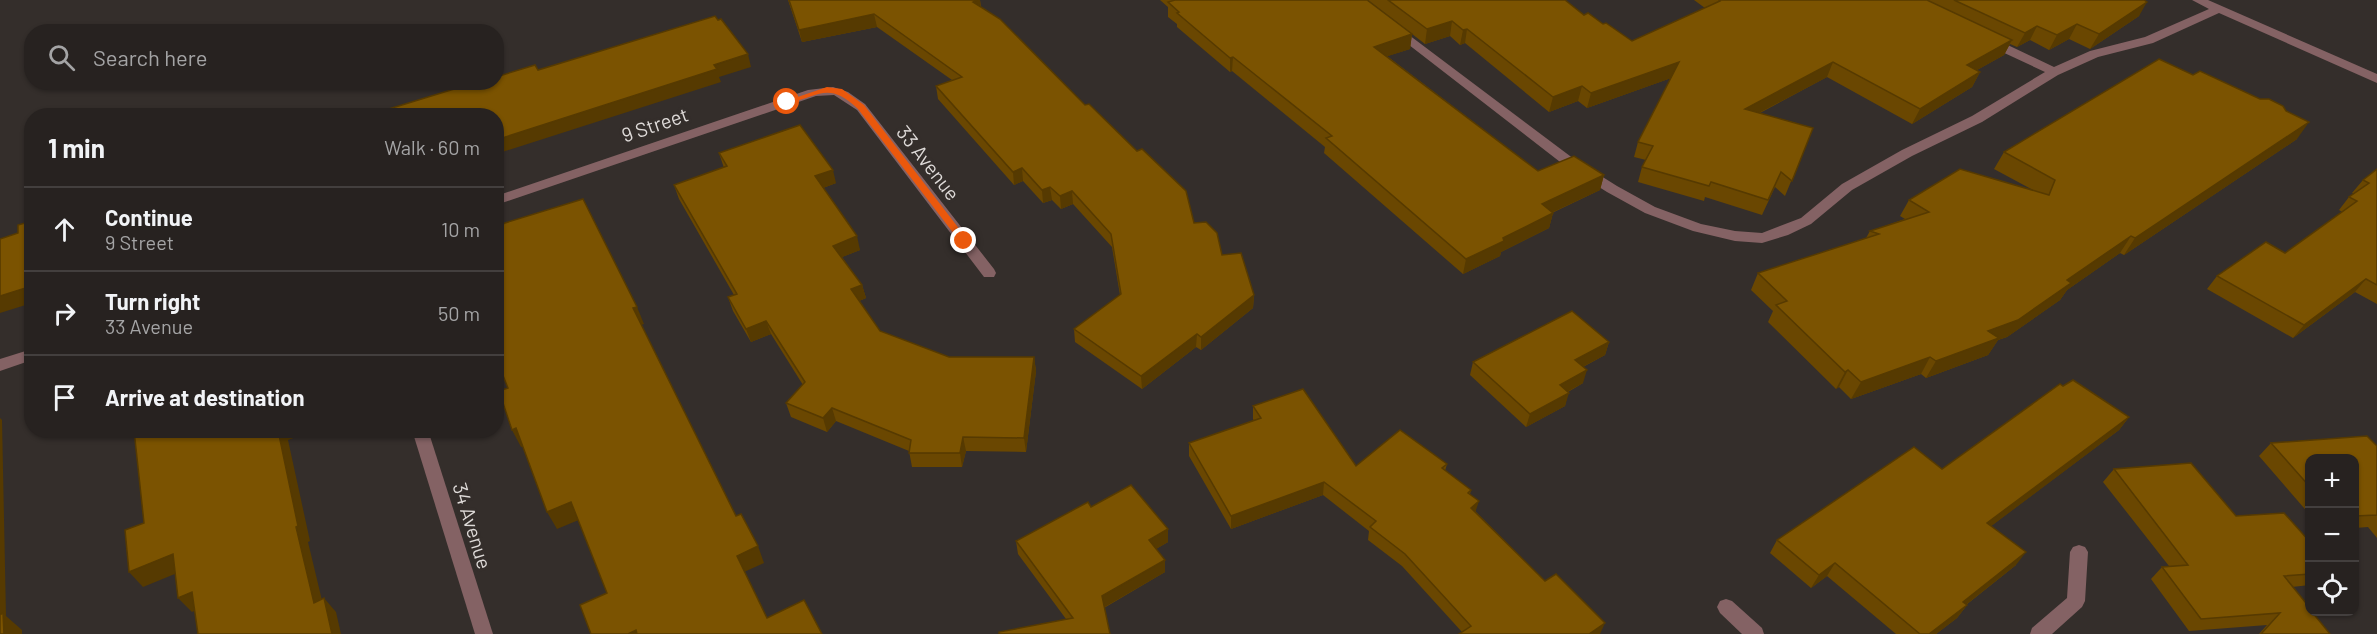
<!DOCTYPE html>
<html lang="en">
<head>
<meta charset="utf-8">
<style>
	:root { --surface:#272220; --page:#2f2a29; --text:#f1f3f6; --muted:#a4a4a5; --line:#433f3e }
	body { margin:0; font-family:Barlow,sans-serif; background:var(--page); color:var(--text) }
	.controls { position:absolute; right:18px; bottom:18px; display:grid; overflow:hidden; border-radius:12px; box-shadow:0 2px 4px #0004 }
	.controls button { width:54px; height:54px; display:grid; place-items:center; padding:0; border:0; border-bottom:2px solid var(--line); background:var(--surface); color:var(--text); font:30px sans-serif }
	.stop { position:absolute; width:18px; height:18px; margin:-14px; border:4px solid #ea580c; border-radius:50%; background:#fff }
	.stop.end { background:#ea580c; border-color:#fff; box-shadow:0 2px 6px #0008 }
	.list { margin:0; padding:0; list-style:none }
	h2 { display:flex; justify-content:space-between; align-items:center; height:78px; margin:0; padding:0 24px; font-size:26px }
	h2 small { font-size:20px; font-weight:400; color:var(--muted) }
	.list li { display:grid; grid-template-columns:39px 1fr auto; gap:18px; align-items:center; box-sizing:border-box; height:84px; padding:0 24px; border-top:2px solid var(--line) }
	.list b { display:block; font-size:22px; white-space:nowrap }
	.list p { margin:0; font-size:20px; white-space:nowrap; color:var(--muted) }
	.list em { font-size:20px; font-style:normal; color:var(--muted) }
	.icon { flex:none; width:33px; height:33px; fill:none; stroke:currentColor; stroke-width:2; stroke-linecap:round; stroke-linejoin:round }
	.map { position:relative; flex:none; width:2377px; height:634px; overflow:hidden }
	.search { position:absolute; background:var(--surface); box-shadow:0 2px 4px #0004; left:24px; top:24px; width:480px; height:66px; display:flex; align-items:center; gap:15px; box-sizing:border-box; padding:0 21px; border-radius:24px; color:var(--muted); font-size:22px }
	.panel { position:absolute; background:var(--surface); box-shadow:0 2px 4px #0004; left:24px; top:108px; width:480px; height:330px; border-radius:24px }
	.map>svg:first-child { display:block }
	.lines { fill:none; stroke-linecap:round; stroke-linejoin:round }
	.minor { fill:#846264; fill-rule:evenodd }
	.wall { fill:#6a4701 }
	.shaded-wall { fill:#563a01 }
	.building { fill:#7b5301; stroke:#563a01; stroke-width:1.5 }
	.route { fill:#ea580c }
	.labels { text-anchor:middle; stroke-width:6; stroke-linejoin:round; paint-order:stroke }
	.street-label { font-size:20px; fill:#dedad8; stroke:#342e2b }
</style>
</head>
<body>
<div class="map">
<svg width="2377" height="634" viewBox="0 0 2377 634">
	<rect width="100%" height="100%" fill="#342e2b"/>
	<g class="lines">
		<g class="minor">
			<polygon points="2192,0 2208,0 2377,74 2377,83 2219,13 2153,43 2098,57 2058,75 1982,122 1912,156 1852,190 1811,224 1788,235 1762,243 1735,241 1693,231 1645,213 1607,192 1564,165 1391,31 1393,29 1401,29 1574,159 1617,186 1655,207 1701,224 1735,231 1762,233 1801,218 1842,184 1902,150 1972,116 2045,72 1985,44 1985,38 1993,38 2054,67 2090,51 2145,37 2209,9"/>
			<polygon points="833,87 848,92 865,104 994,269 996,273 994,277 984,277 857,110 834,95 816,96 496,205 496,196 808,90"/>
			<polygon points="32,349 32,360 0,371 0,359"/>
			<polygon points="412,430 428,430 493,634 475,634"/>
			<polygon points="2079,545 2085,547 2088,552 2085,601 2082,607 2052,634 2030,634 2032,628 2067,598 2070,552 2073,547"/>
			<polygon points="1726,599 1732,601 1762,628 1764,634 1742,634 1720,613 1717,607 1720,601"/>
		</g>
	</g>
	<g class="wall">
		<polygon points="788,0 980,0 981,7 1194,223 1222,255 1254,295 1253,308 1201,350 1196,347 1142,389 1075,342 1074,329 1120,295 1112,247 1073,204 1061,209 1052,200 1043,203 1023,181 1014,185 938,99 936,86 952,80 877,27 802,42"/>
		<polygon points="1160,0 1367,0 1412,34 1410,49 1387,56 1538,171 1604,175 1600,190 1552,213 1553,213 1549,228 1501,252 1500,256 1463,274 1324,153 1325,147 1232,71 1230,72 1177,27 1177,24 1168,17 1168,7"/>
		<polygon points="1368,0 1565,0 1584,15 1603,24 1632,41 1705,8 1694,0 2144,0 2139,16 2090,49 2069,39 2049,50 2030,40 2017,47 2010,44 2004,55 1977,70 1980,72 1972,87 1912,124 1827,77 1760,113 1813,128 1785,196 1775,187 1762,215 1705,197 1704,201 1638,182 1642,167 1646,160 1634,157 1638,142 1671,78 1587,108 1578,101 1549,112 1465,43 1460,45 1450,36 1425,44"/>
		<polygon points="2297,139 2124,255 2120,253 2067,290 2060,300 2007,337 1998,340 1988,355 1926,378 1921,374 1851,399 1839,387 1836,389 1768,322 1773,311 1751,290 1758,273 1866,238 1870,231 1905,219 1900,216 1909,200 2033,190 1994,169 2004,152"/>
		<polygon points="719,153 836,183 823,188 860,250 842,257 862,285 866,298 859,301 880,331 949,357 1034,357 1036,371 1026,452 966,451 962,467 912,467 909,451 836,421 827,432 791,417 786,403 803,385 771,334 751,342 733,311 728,297 734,295 679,199 674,185 724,168"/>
		<polygon points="2377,169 2377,304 2355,292 2293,338 2207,289 2217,276 2285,253 2342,212 2339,210 2349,197 2355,194 2352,193 2363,180"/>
		<polygon points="1609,342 1605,355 1583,367 1583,383 1568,392 1565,406 1526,427 1470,375 1473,362"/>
		<polygon points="2063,386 2129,417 2119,430 1991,526 2016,565 1966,605 1967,605 1957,618 1936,634 1896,634 1827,576 1811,588 1770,553 1777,540 1942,469"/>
		<polygon points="1253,406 1356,466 1447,464 1445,471 1471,490 1470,494 1476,512 1545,581 1462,632 1402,566 1368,540 1369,531 1323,495 1231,529 1189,456 1189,443 1254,421 1253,419"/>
		<polygon points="2271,443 2377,446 2377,538 2368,527 2355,528 2355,459 2310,459 2310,515 2259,456"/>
		<polygon points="2114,469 2236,516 2310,542 2310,585 2292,587 2330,634 2259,634 2267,625 2189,631 2151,579 2162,567 2169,566 2103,482"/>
		<polygon points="1091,507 1168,542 1156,549 1165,560 1165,572 1104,608 1110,634 1066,619 1018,554 1016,541"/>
	</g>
	<g class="shaded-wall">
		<polygon points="977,0 980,0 981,11 973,2"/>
		<polygon points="2147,2 2139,16 2090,49 2099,34"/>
		<polygon points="874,14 877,27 802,42 799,30"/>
		<polygon points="1452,21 1450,36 1425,44 1427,29"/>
		<polygon points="2077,24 2069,39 2049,50 2057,35"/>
		<polygon points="2037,26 2030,40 2017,47 2025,33"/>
		<polygon points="1467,29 1465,43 1460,45 1463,30"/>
		<polygon points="1412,34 1410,49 1373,61 1374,47"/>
		<polygon points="2012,40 2004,55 1959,80 1967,65"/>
		<polygon points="748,54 751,67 719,77 721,82 496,154 496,140"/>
		<polygon points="1233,57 1232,71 1230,72 1230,58"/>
		<polygon points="1679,62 1674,77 1587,108 1591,93"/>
		<polygon points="1833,62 1827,77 1740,123 1745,109"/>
		<polygon points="1980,72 1972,87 1912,124 1920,109"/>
		<polygon points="1582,86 1578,101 1549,112 1553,97"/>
		<polygon points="2309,122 2297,139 2124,255 2135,238"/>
		<polygon points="1022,168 1023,181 1014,185 1013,172"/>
		<polygon points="833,170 836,183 818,190 815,176"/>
		<polygon points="1604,175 1600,190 1538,219 1542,204"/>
		<polygon points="1050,187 1052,200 1043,203 1042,190"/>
		<polygon points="1072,191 1073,204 1061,209 1060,196"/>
		<polygon points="1553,213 1549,228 1501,252 1500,256 1463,274 1466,259 1503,238"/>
		<polygon points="857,236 860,250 837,259 833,246"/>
		<polygon points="2131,236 2120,253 2067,290 2060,300 2007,337 1998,340 1988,355 1926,378 1936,361 1988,331 2067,280"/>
		<polygon points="2366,279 2355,292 2293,338 2304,325"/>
		<polygon points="862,285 866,298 855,303 851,289"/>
		<polygon points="32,286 32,303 0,313 0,296"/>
		<polygon points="1254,295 1253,308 1201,350 1201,337"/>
		<polygon points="637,307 644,324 641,325 633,308"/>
		<polygon points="766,321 771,334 751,342 746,329"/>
		<polygon points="1197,334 1196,347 1142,389 1141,376"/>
		<polygon points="1609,342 1605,355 1571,373 1575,360"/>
		<polygon points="1034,357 1036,371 1026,452 1024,438"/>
		<polygon points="1930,357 1921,374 1851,399 1861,382"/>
		<polygon points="1587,370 1583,383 1556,398 1560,385"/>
		<polygon points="1848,370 1839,387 1836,389 1845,372"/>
		<polygon points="1569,393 1565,406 1526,427 1530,414"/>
		<polygon points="832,408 836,421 827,432 823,418"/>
		<polygon points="2129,417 2119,430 1978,536 1987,523"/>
		<polygon points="0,418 2,420 6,616 22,630 22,634 3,634 0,632"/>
		<polygon points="516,428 525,446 521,447 512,430"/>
		<polygon points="278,430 306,430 307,433 288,440 310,541 308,542 326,617 314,603 296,527"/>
		<polygon points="963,437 966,451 962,467 960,453"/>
		<polygon points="1324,482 1323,495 1231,529 1231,516"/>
		<polygon points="1479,501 1475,513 1471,508"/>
		<polygon points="571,502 581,519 557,529 547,512"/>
		<polygon points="1168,529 1168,542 1149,553 1149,540"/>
		<polygon points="758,546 764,563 744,572 737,556"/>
		<polygon points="2026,552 2016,565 1953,615 1963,602"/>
		<polygon points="173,554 187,569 143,587 129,572"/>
		<polygon points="1165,560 1165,572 1103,608 1102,596"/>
		<polygon points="1835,563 1827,576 1811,588 1819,575"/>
		<polygon points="192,592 206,606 192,612 178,598"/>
		<polygon points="324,598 336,612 341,634 332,634"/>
		<polygon points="1967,605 1957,618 1936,634 1929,634"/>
		<polygon points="1605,623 1600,634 1589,634"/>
		<polygon points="636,630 638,634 628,634"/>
	</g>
	<g class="building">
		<polygon points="789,0 977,0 973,2 1000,19 1085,105 1089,104 1137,151 1142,149 1186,191 1194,223 1206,222 1217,233 1222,255 1241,253 1254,295 1201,337 1197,334 1141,376 1074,329 1121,294 1111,234 1072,191 1060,196 1050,187 1042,190 1022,168 1013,172 936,86 962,77 874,14 799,30"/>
		<polygon points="1175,0 1367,0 1412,34 1374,47 1424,85 1538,171 1574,156 1604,175 1542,204 1553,213 1503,238 1504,241 1466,259 1326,138 1332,136 1233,57 1230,58 1177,13 1179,12 1168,2"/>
		<polygon points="1388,0 1565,0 1584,15 1588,13 1603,24 1606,23 1632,41 1720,1 1719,0 1927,0 2012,40 1967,65 1980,72 1920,109 1833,62 1745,109 1813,128 1792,181 1781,172 1768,200 1711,182 1709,186 1642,167 1653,146 1638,142 1679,62 1591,93 1582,86 1553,97 1467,29 1463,30 1452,21 1427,29"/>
		<polygon points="1954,0 2144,0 2147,2 2099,34 2077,24 2057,35 2037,26 2025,33"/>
		<polygon points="715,16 718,20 721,19 748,54 714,65 717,69 496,140 496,116 366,116 477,82 496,82 496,77 535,65 538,70"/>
		<polygon points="2159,59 2193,75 2200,71 2260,99 2269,99 2283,106 2286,111 2309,122 2135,238 2131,236 2067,280 2071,283 2018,320 1988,331 1999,338 1936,361 1930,357 1861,382 1848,370 1845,372 1776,305 1787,301 1758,273 1879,234 1870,231 1929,212 1909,200 1960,169 2049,195 2055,180 2004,152"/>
		<polygon points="800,125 833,170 815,176 857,236 833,246 862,285 851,289 880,331 949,357 1034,357 1024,438 963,437 960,453 909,453 911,440 832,408 823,418 786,403 805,382 766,321 746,329 728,297 737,294 674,185 727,166 719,153"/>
		<polygon points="2377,169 2377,285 2366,279 2304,325 2217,276 2266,242 2285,253 2357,201 2349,197 2369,183 2363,180"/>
		<polygon points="583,199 637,307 633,308 736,516 741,514 758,546 737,556 767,618 804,600 822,634 637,634 636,630 628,634 591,634 580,605 607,593 571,502 547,512 516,428 512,430 499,391 508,388 496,358 496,228 505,223"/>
		<polygon points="32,221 32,286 0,296 0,239 18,233 18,225"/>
		<polygon points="1572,311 1609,342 1575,360 1587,370 1560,385 1569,393 1530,414 1473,362"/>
		<polygon points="2073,380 2129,417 1987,523 2026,552 1963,602 1967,605 1929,634 1920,634 1835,563 1819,575 1777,540 1914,447 1942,469 2060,384 2063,386"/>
		<polygon points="1303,389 1356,466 1400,430 1447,464 1442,468 1471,490 1468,493 1479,501 1471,508 1545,581 1556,574 1605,623 1589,634 1459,634 1471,626 1405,554 1370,527 1376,521 1324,482 1231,516 1189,443 1261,418 1253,406"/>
		<polygon points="134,430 278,430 298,526 296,527 314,603 324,598 332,634 198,634 192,592 178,598 173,554 129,572 125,530 144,523"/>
		<polygon points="2367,436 2377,446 2377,515 2355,516 2355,459 2310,459 2310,487 2271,443"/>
		<polygon points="2191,463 2236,516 2284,513 2310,542 2310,574 2284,576 2310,608 2310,612 2312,612 2330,634 2261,634 2280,613 2201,619 2162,567 2188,565 2114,469"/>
		<polygon points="1131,485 1168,529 1149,540 1165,560 1102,596 1110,634 999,634 999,632 1073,618 1016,541 1088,502 1091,507"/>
		<polygon points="3,613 4,634 0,634 0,615"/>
	</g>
	<path class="route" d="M 827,87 L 842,89 L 864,105 L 967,239 L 967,243 L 961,243 L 858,109 C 829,82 821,95 787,104 L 783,102 Z"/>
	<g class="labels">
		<g class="street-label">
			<text transform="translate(655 125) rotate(-19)" y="7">9 Street</text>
			<text transform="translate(928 163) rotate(52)" y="7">33 Avenue</text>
			<text transform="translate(472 526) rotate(73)" y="7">34 Avenue</text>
		</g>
	</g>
</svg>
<div class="controls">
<button>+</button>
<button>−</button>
<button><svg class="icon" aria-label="locate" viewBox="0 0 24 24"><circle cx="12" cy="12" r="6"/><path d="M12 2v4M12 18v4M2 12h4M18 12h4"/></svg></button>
</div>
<div class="stop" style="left:787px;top:102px"></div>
<div class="stop end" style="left:964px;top:241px"></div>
<div class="search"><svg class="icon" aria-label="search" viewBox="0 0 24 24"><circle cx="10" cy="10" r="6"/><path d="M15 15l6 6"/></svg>Search here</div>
<section class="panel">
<h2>1 min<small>Walk · 60 m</small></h2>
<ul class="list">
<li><svg class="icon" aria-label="ahead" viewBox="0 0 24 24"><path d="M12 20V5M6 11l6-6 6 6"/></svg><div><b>Continue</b><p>9 Street</p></div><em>10 m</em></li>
<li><svg class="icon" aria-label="right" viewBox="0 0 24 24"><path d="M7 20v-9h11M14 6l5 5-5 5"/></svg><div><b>Turn right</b><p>33 Avenue</p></div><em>50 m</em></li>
<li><svg class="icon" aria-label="arrive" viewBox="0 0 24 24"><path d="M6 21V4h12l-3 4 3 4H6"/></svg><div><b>Arrive at destination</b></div></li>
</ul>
</section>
</div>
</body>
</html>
